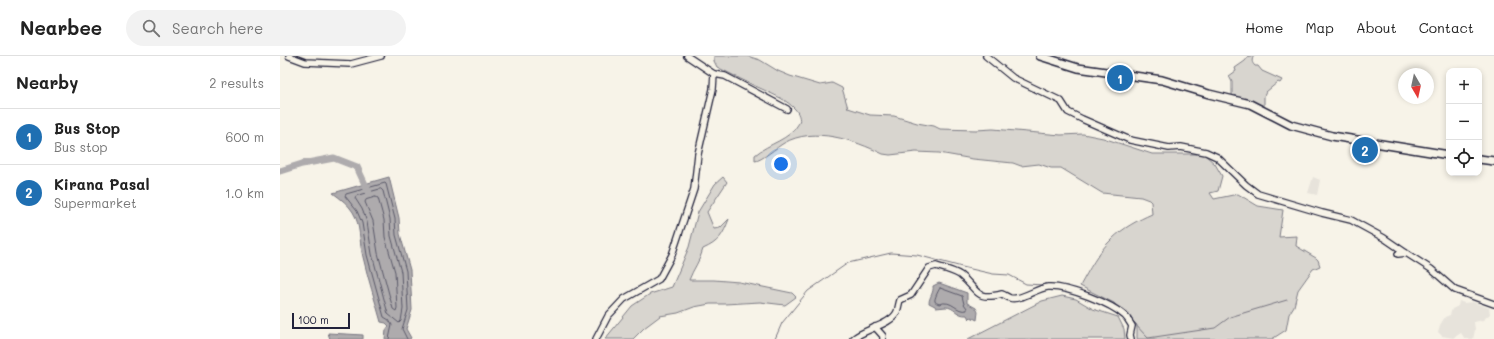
<!DOCTYPE html>
<html lang="en">
<head>
<meta charset="utf-8">
<style>
	:root { --surface:#fff; --page:#f2f2f2; --text:#222; --muted:#767676; --line:#e0e0e0; --accent:#1f6fb2 }
	body { margin:0; font-family:Mali,sans-serif; background:var(--page); color:var(--text) }
	.controls { position:absolute; right:12px; top:12px; display:grid; overflow:hidden; border-radius:8px; box-shadow:0 2px 6px #0003 }
	.controls button { width:36px; height:36px; display:grid; place-items:center; padding:0; border:0; border-bottom:1px solid var(--line); background:var(--surface); color:var(--text); font:20px sans-serif }
	.compass { position:absolute; left:1118px; top:12px; width:36px; height:36px; border-radius:50%; background:var(--surface); box-shadow:0 2px 6px #0003; rotate:171deg }
	.scale { position:absolute; left:12px; bottom:10px; width:58px; box-sizing:border-box; padding-left:4px; border:2px solid #22223b; border-top:0; font-size:11px; line-height:14px; white-space:nowrap; color:#22223b; -webkit-text-stroke:3px #f7f3e8; paint-order:stroke }
	.you { position:absolute; left:501px; top:108px; width:14px; height:14px; margin:-10px; border:3px solid #fff; border-radius:50%; background:#1a73e8; box-shadow:0 0 0 6px #1a73e833 }
	.badge { display:grid; place-items:center; width:26px; height:26px; border-radius:50%; background:var(--accent); color:#fff; font-size:13px; font-weight:700 }
	.pin { position:absolute; translate:-50% -50%; border:2px solid #fff; box-shadow:0 1px 4px #0006 }
	.list { margin:0; padding:0; list-style:none }
	h2 { display:flex; justify-content:space-between; align-items:center; height:52px; margin:0; padding:0 16px; font-size:17px }
	h2 small { font-size:13px; font-weight:400; color:var(--muted) }
	.list li { display:grid; grid-template-columns:26px 1fr auto; gap:12px; align-items:center; box-sizing:border-box; height:56px; padding:0 16px; border-top:1px solid var(--line) }
	.list b { display:block; font-size:15px; white-space:nowrap }
	.list p { margin:0; font-size:13px; white-space:nowrap; color:var(--muted) }
	.list em { font-size:13px; font-style:normal; color:var(--muted) }
	.icon { flex:none; width:22px; height:22px; fill:none; stroke:currentColor; stroke-width:2; stroke-linecap:round; stroke-linejoin:round }
	.map { position:relative; flex:none; width:1214px; height:283px; overflow:hidden }
	header { display:flex; align-items:center; gap:24px; box-sizing:border-box; height:56px; padding:0 20px; background:var(--surface); border-bottom:1px solid var(--line) }
	header strong { font-size:19px }
	nav { display:flex; gap:22px; margin-inline-start:auto; font-size:14px }
	.search { width:280px; height:36px; background:var(--page); display:flex; align-items:center; gap:10px; box-sizing:border-box; padding:0 14px; border-radius:22px; color:var(--muted); font-size:15px }
	main { display:flex }
	aside { flex:1; background:var(--surface) }
	.map>svg:first-child { display:block }
	.built { fill:#e7e3db }
	.green { fill:#d8d5cf; stroke:#7d7c85 }
	.water { fill:#aeabad; stroke:#76747f }
	.lines { fill:none; stroke-linecap:round; stroke-linejoin:round }
	.shore { stroke:#5a5969; stroke-width:1 }
	.stream { stroke:#76747f; stroke-width:1 }
	.river { stroke:#aeabad; stroke-width:7 }
	.minor-casing { stroke:#22223b; stroke-width:8 }
	.major-casing { stroke:#22223b; stroke-width:10 }
	.minor { stroke:#f7f3e8; stroke-width:5.5 }
	.major { stroke:#f7f3e8; stroke-width:7 }
</style>
</head>
<body>
<header>
<strong>Nearbee</strong>
<div class="search"><svg class="icon" aria-label="search" viewBox="0 0 24 24"><circle cx="10" cy="10" r="6"/><path d="M15 15l6 6"/></svg>Search here</div>
<nav><a>Home</a><a>Map</a><a>About</a><a>Contact</a></nav>
</header>
<main>
<aside>
<h2>Nearby<small>2 results</small></h2>
<ul class="list">
<li><span class="badge">1</span><div><b>Bus Stop</b><p>Bus stop</p></div><em>600 m</em></li>
<li><span class="badge">2</span><div><b>Kirana Pasal</b><p>Supermarket</p></div><em>1.0 km</em></li>
</ul>
</aside>
<div class="map">
<svg width="1214" height="283" viewBox="0 0 1214 283">
	<rect width="100%" height="100%" fill="#f7f3e8"/>
	<filter id="ink" filterUnits="userSpaceOnUse"><feTurbulence type="fractalNoise" baseFrequency=".025" numOctaves="2"/><feDisplacementMap in="SourceGraphic" scale="8" xChannelSelector="R" yChannelSelector="G"/><feConvolveMatrix kernelMatrix="1 2 1 2 8 2 1 2 1" color-interpolation-filters="sRGB"/></filter>
	<g filter="url(#ink)">
		<g class="built">
			<polygon points="1033,121 1040,124 1037,139 1028,137"/>
			<polygon points="1179,245 1184,247 1193,246 1209,252 1210,258 1203,264 1194,266 1195,274 1193,283 1185,283 1181,277 1173,282 1162,280 1158,276 1160,269 1165,261 1170,259 1172,253 1178,250"/>
		</g>
		<g class="green">
			<path d="M 434,0 L 467,0 L 480,4 L 498,15 L 510,20 L 540,29 L 552,27 L 562,32 L 568,52 L 590,59 L 614,60 L 637,67 L 654,70 L 660,73 L 696,74 L 713,73 L 781,79 L 803,78 L 823,82 L 872,98 L 924,98 L 935,108 L 942,120 L 938,135 L 930,137 L 934,143 L 958,138 L 978,150 L 1003,154 L 999,181 L 1017,180 L 1016,190 L 1036,202 L 1038,204 L 1040,210 L 1033,213 L 1018,234 L 1014,250 L 1009,258 L 1006,274 L 992,283 L 857,283 L 857,269 L 834,247 L 800,230 C 809,214 818,196 832,183 C 843,172 858,164 872,158 L 871,146 L 869,144 L 861,141 L 822,137 L 781,112 L 771,112 L 759,108 L 741,110 L 733,107 L 693,103 L 659,97 L 636,96 L 610,99 L 603,98 C 574,84 534,70 504,87 C 497,91 481,105 475,105 L 475,99 C 489,87 510,84 519,67 C 521,63 518,56 515,53 C 507,44 494,39 484,34 C 468,27 453,19 437,11 L 434,5 Z"/>
			<path d="M 969,0 L 974,0 C 971,4 972,7 975,10 L 978,10 L 982,15 L 1002,24 L 1000,27 L 998,26 L 986,36 L 984,40 L 984,50 L 952,40 L 952,26 L 949,20 L 956,15 L 955,12 L 965,5 Z"/>
			<path d="M 443,121 L 447,126 L 427,156 L 434,173 L 440,172 L 449,163 C 443,179 439,186 423,193 C 420,205 413,213 409,224 L 434,224 L 459,226 L 512,237 L 516,241 L 505,249 L 480,246 L 445,248 L 430,248 L 414,251 L 398,257 L 380,260 L 364,272 L 353,283 L 325,283 L 352,250 L 370,238 L 392,231 L 409,191 L 418,156 L 435,128 Z"/>
			<polygon points="782,240 796,243 813,253 838,261 844,273 845,283 688,283 762,245"/>
		</g>
		<g class="water">
			<path d="M 109,121 L 119,162 L 120,178 L 130,214 L 132,254 L 126,273 L 131,282 L 130,283 L 105,283 L 106,274 L 109,270 L 106,267 L 101,266 C 95,244 88,223 83,201 C 79,186 81,169 73,156 C 68,148 61,143 53,137 Z"/>
			<path d="M 659,227 L 687,237 L 687,247 L 696,252 L 698,256 L 697,264 L 691,261 L 689,263 L 687,259 C 677,260 674,251 666,251 C 663,251 659,252 656,252 L 655,250 L 649,247 C 649,241 654,237 653,230 Z"/>
			<polygon points="48,277 83,279 83,283 50,283"/>
		</g>
		<g class="lines">
			<g class="shore">
				<polygon points="101,133 103,135 110,163 111,180 121,216 123,253 121,265 119,267 108,258 92,198 87,166 82,153 75,142 76,140"/>
				<polygon points="96,141 98,142 104,164 105,181 115,216 117,252 116,255 113,253 98,197 93,165 85,146 86,144"/>
				<path d="M 660,232 L 682,240 L 684,248 L 687,252 L 687,254 C 676,257 673,243 659,248 C 658,247 655,247 655,245 C 654,243 659,233 660,232 Z"/>
				<polyline points="109,283 112,269 109,264 104,261 87,199 82,167 77,155 65,140 66,138 105,127 106,128 115,163 116,179 126,215 128,254 122,273 127,283"/>
			</g>
			<g class="stream">
				<polyline points="852,265 868,282 935,272 950,261 1007,244"/>
				<polyline points="495,283 502,267 528,235 568,207 611,197 637,199 682,211 713,218 729,219 746,228 764,229"/>
			</g>
			<polyline class="river" points="0,115 22,108 54,102 77,111 89,137"/>
			<g class="minor-casing">
				<g id="minor">
					<polyline points="9,0 25,6 71,8 101,0"/>
					<polyline points="407,0 434,18 445,20 507,53"/>
					<polyline points="706,0 733,22 781,45 788,56 802,63 850,84 889,92 901,91 926,96 937,101 966,129 978,138 1042,157 1071,164 1104,182 1126,197"/>
					<polyline points="1118,198 1126,197 1151,213 1175,234 1214,248"/>
					<polyline points="595,271 603,280 603,283"/>
					<polyline points="316,283 328,260 344,243 379,223 392,199 414,133 418,98 433,33 434,18"/>
					<path d="M 573,283 C 584,273 611,269 617,256 C 618,253 619,247 620,244 L 631,239 L 649,212 L 656,210 C 663,212 674,215 680,219 C 699,234 694,245 722,238 C 725,239 727,241 730,242 C 740,245 757,232 768,231 C 787,230 831,247 845,260 C 848,263 850,267 852,270 L 850,279 L 851,283"/>
				</g>
			</g>
			<g class="major-casing">
				<g id="major">
					<polyline points="760,0 798,12 882,24 929,38 970,48 1011,69 1052,80 1169,99"/>
					<polyline points="1199,103 1214,105"/>
				</g>
			</g>
			<use href="#minor" class="minor"/>
			<use href="#major" class="major"/>
		</g>
	</g>
</svg>
<div class="controls">
<button>+</button>
<button>−</button>
<button><svg class="icon" aria-label="locate" viewBox="0 0 24 24"><circle cx="12" cy="12" r="6"/><path d="M12 2v4M12 18v4M2 12h4M18 12h4"/></svg></button>
</div>
<svg class="compass" viewBox="-18 -18 36 36"><path d="M0-13l5 13h-10z" fill="#e53935"/><path d="M0 13l5-13h-10z" fill="#767676"/></svg>
<div class="scale">100 m</div>
<div class="you"></div>
<div class="pin badge" style="left:840px;top:22px">1</div>
<div class="pin badge" style="left:1085px;top:94px">2</div>
</div>
</main>
</body>
</html>
